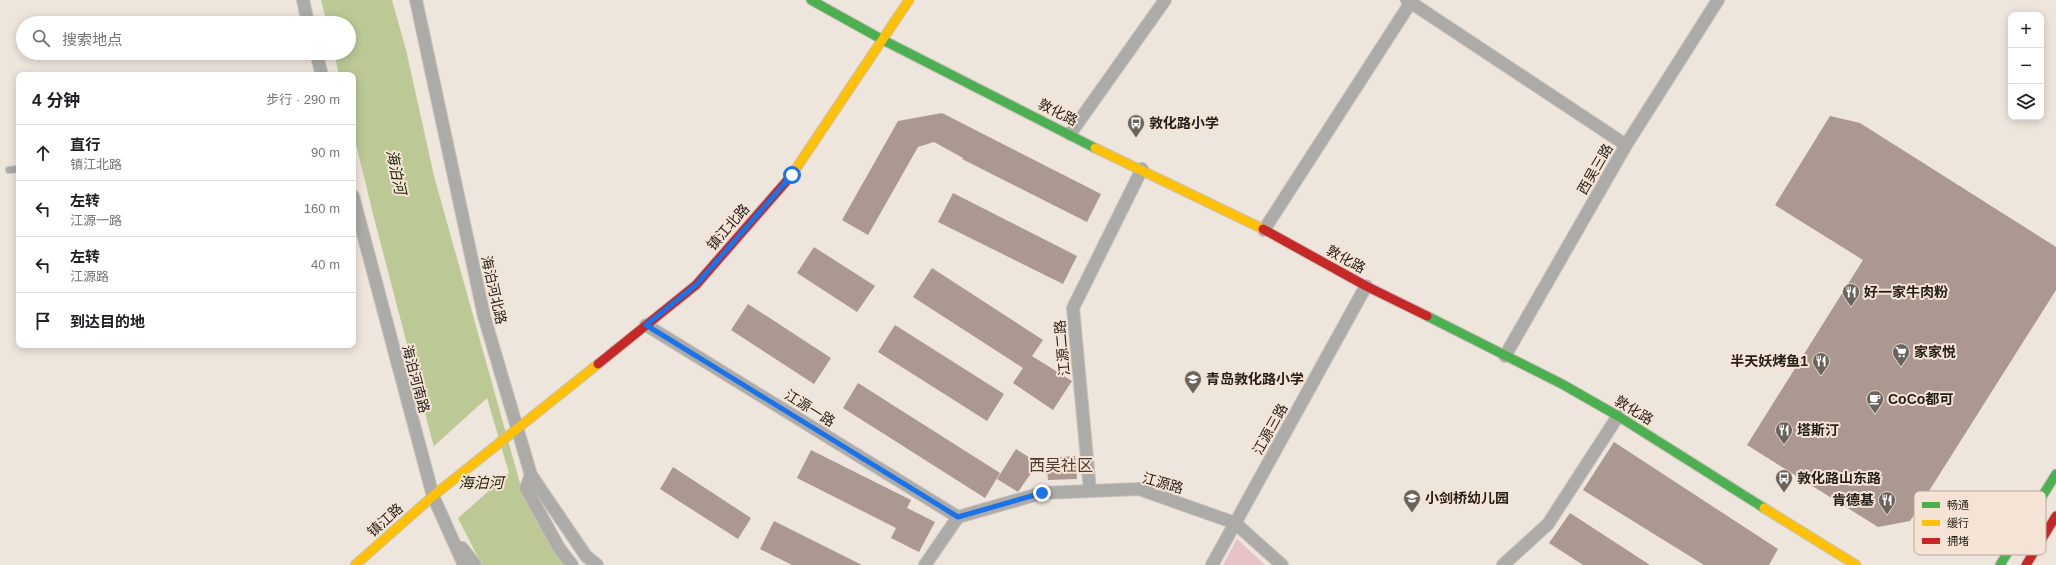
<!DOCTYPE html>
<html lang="zh">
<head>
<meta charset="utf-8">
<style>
	:root { --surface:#fff; --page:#f6f6f6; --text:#202124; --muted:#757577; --line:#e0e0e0 }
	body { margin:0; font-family:Arial,"Noto Sans SC",sans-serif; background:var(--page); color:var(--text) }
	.controls { position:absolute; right:12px; top:12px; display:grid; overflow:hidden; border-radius:8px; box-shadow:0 2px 10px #0003 }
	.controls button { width:36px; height:36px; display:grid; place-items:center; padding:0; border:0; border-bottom:1px solid var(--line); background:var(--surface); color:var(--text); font:20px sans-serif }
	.stop { position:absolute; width:12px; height:12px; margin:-9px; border:3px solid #1a73e8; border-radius:50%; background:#fff }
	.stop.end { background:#1a73e8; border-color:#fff; box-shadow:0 1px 4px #0008 }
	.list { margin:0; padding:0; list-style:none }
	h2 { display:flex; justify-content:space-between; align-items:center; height:52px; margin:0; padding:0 16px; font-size:17px }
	h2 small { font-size:13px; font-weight:400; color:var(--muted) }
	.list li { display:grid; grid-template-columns:26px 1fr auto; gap:12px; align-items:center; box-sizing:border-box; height:56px; padding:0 16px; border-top:1px solid var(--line) }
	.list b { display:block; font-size:15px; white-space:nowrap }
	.list p { margin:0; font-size:13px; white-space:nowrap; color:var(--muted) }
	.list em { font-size:13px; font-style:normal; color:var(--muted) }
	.icon { flex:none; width:22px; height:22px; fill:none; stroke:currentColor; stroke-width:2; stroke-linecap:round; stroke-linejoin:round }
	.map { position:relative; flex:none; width:2056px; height:565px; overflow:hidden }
	.search { position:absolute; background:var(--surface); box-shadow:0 2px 10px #0003; left:16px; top:16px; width:340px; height:44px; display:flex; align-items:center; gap:10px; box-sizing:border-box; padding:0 14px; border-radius:22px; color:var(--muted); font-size:15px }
	.panel { position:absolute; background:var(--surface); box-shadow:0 2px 10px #0003; left:16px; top:72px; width:340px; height:276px; border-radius:8px }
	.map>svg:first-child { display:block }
	.green { fill:#e7c2c6 }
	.water { fill:#bcc995 }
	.pier { fill:#eee5dc }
	.building { fill:#aa9891 }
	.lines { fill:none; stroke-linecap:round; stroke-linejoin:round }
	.lane-casing { stroke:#c8c1ba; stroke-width:8 }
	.street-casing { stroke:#c8c1ba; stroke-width:14 }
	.fast-casing { stroke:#c8c1ba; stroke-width:11 }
	.slow-casing { stroke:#c8c1ba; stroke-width:11 }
	.jam-casing { stroke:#c8c1ba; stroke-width:11 }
	.lane { stroke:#adaba8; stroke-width:6 }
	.street { stroke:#adaba8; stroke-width:12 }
	.fast { stroke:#4caf50; stroke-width:9 }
	.slow { stroke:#ffc107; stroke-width:9 }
	.jam { stroke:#c62828; stroke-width:9 }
	.route { stroke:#1a73e8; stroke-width:5 }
	.labels { text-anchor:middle; stroke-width:4; stroke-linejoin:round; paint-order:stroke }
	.street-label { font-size:14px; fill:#241e18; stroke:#f5e4d5 }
	.poi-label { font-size:14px; font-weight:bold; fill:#241e18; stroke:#f5e4d5; text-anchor:start }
	.water-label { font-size:15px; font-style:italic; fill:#242d0f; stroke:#f5e4d5 }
	.quarter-label { font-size:16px; fill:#4b3d31; stroke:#f5e4d5 }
	.key { fill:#f5e4d5; stroke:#b6a99c; stroke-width:1 }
	.key-label { font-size:11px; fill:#241e18 }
</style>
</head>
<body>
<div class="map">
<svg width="2056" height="565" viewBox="0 0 2056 565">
	<rect width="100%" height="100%" fill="#eee5dc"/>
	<polygon class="green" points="1237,539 1265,565 1223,565"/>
	<polygon class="water" points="321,0 392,0 406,50 434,176 523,494 568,565 482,565 447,497 374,218 353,132 353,75 339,75 334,53 349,53 349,23 327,23"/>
	<polygon class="pier" points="487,398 509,473 456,520 445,498 433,447"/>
	<g class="building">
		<polygon points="942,113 1101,194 1087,222 962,159 963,158 934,142 918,147 868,235 842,220 898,121"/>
		<polygon points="1830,116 1860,123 2056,247 2056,290 1910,521 1878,527 1747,445 1863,260 1775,205"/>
		<polygon points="953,193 1077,256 1063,284 938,222"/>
		<polygon points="814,247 875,286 857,312 797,273"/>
		<polygon points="932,268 1043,340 1032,356 1072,381 1053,410 1013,383 1023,368 913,297"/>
		<polygon points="748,304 831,358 814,384 731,330"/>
		<polygon points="895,325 1004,394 987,421 878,352"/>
		<polygon points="858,383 1000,473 985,498 843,408"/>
		<polygon points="1614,442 1778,549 1769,565 1704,565 1583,490"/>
		<polygon points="1016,449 1038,463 1018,492 997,479"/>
		<polygon points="811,450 911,500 907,508 935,522 919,552 891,538 896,528 797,478"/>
		<polygon points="1075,456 1077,479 1048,480 1046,458"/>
		<polygon points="673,467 751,518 738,539 660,489"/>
		<polygon points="1570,513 1650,565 1583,565 1549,543"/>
		<polygon points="774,521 862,565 792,565 760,549"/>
	</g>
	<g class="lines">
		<g class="lane-casing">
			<polyline id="lane" points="9,170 19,169"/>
		</g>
		<g class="street-casing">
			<g id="street">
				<polyline points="303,0 308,23"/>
				<polyline points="416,0 484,316 531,475 586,556 597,565"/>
				<polyline points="1407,0 1626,145"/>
				<polyline points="316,53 322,75"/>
				<polyline points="1070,134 1165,0"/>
				<polyline points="353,196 433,496 464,565"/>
				<polyline points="1264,230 1411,2"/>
				<polyline points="646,325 958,517"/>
				<polyline points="1505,356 1626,145 1718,0"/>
				<polyline points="531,475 526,488 559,548 572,565"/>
				<polyline points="1090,491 1073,308 1142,169"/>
				<polyline points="462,548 475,565"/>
				<polyline points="925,565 958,517 1042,493 1139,489 1235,523 1282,565"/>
				<polyline points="1212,565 1366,286"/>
				<polyline points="1503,565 1548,524 1618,416"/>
			</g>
		</g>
		<g class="fast-casing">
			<g id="fast">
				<polyline points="811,0 883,40 1095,148"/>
				<polyline points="1427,316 1562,384 1618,416 1764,508"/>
				<polyline points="2000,565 2056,474"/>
			</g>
		</g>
		<g class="slow-casing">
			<g id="slow">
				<polyline points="1095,148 1263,229"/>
				<polyline points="791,176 909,0"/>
				<polyline points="1764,508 1856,565"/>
				<polyline points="355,565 433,496 598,364"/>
			</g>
		</g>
		<g class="jam-casing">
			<g id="jam">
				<polyline points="1263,229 1366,286 1427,316"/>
				<polyline points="598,364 696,285 791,176"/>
				<polyline points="2026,565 2056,516"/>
			</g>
		</g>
		<use href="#lane" class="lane"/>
		<use href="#street" class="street"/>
		<use href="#fast" class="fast"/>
		<use href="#slow" class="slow"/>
		<use href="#jam" class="jam"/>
	</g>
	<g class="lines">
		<polyline class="route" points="792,175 696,285 646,325 958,517 1042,493"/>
	</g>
	<defs>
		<g id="bus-pin" transform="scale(0.9)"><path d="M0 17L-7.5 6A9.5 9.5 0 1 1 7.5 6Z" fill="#6b645d" stroke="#f5e4d5"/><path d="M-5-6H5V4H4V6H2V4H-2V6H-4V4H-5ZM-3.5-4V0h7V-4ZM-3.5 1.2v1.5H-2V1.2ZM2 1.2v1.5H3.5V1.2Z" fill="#fff"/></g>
		<g id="restaurant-pin" transform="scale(0.9)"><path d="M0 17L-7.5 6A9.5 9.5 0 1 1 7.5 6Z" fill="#6b645d" stroke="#f5e4d5"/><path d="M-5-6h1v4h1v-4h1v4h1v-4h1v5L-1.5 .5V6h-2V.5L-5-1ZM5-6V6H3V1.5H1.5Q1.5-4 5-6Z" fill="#fff"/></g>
		<g id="supermarket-pin" transform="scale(0.9)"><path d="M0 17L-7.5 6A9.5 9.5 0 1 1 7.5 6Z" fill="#6b645d" stroke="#f5e4d5"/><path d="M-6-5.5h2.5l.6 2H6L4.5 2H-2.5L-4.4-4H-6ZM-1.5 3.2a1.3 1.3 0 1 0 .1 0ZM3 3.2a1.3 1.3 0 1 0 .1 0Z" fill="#fff"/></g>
		<g id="school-pin" transform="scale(0.9)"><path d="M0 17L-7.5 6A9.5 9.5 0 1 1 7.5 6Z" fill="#6b645d" stroke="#f5e4d5"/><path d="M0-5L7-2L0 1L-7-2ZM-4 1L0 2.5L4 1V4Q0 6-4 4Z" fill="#fff"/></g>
		<g id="cafe-pin" transform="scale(0.9)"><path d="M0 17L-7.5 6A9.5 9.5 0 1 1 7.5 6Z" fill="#6b645d" stroke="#f5e4d5"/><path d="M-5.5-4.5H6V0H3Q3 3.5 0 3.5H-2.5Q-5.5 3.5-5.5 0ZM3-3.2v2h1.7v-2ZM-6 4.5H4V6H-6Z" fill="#fff"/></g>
	</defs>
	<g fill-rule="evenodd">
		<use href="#bus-pin" x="1136" y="123"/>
		<use href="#restaurant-pin" x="1851" y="292"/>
		<use href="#supermarket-pin" x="1901" y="352"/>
		<use href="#restaurant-pin" x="1821" y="361"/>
		<use href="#school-pin" x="1193" y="379"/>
		<use href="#cafe-pin" x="1875" y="399"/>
		<use href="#restaurant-pin" x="1784" y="430"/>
		<use href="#bus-pin" x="1784" y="478"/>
		<use href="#school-pin" x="1412" y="498"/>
		<use href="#restaurant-pin" x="1887" y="500"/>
	</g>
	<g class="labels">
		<g class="street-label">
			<text transform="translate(1058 112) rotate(27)" y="5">敦化路</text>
			<text transform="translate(1595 169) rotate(-60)" y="5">西吴三路</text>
			<text transform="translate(728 227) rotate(-49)" y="5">镇江北路</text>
			<text transform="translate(1346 259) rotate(29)" y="5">敦化路</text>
			<text transform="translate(494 290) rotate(77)" y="5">海泊河北路</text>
			<text transform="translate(1062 348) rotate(-95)" y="5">江源二路</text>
			<text transform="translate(416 379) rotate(75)" y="5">海泊河南路</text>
			<text transform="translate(810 408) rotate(32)" y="5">江源一路</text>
			<text transform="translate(1634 410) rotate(31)" y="5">敦化路</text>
			<text transform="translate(1270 429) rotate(-61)" y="5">江源三路</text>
			<text transform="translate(1163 483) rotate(16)" y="5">江源路</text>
			<text transform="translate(385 520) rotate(-42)" y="5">镇江路</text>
		</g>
		<g class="poi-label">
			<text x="1149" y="128">敦化路小学</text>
			<text x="1864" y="297">好一家牛肉粉</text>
			<text x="1914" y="357">家家悦</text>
			<text x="1808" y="366" text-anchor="end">半天妖烤鱼1</text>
			<text x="1206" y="384">青岛敦化路小学</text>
			<text x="1888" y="404">CoCo都可</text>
			<text x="1797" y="435">塔斯汀</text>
			<text x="1797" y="483">敦化路山东路</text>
			<text x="1425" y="503">小剑桥幼儿园</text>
			<text x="1874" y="505" text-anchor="end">肯德基</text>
		</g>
		<g class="water-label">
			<text transform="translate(396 172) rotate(78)" y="5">海泊河</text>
			<text x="481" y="488">海泊河</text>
		</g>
		<g class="quarter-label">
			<text x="1061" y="471">西吴社区</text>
		</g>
	</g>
	<rect x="1914" y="491" width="132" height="64" rx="6" class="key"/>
	<rect x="1922" y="502" width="18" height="6" fill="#4caf50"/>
	<rect x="1922" y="520" width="18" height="6" fill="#ffc107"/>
	<rect x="1922" y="538" width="18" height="6" fill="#c62828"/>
	<g class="key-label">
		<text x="1947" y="509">畅通</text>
		<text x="1947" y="527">缓行</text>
		<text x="1947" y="545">拥堵</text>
	</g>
</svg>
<div class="controls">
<button>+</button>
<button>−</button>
<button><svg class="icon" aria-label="layers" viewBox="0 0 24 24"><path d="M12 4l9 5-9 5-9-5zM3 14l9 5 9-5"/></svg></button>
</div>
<div class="stop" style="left:792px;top:175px"></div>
<div class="stop end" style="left:1042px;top:493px"></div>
<div class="search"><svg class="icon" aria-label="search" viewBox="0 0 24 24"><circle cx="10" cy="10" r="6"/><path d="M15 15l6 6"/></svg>搜索地点</div>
<section class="panel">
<h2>4 分钟<small>步行 · 290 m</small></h2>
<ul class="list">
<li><svg class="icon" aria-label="ahead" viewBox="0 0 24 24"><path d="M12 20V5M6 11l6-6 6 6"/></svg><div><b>直行</b><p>镇江北路</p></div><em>90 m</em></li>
<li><svg class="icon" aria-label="left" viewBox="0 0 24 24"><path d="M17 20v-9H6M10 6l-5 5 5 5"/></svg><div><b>左转</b><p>江源一路</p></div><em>160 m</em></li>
<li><svg class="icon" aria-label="left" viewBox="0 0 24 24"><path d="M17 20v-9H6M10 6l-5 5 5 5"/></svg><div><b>左转</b><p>江源路</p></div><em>40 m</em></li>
<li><svg class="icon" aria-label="arrive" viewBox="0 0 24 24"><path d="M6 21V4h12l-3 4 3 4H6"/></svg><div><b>到达目的地</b></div></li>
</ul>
</section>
</div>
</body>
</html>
